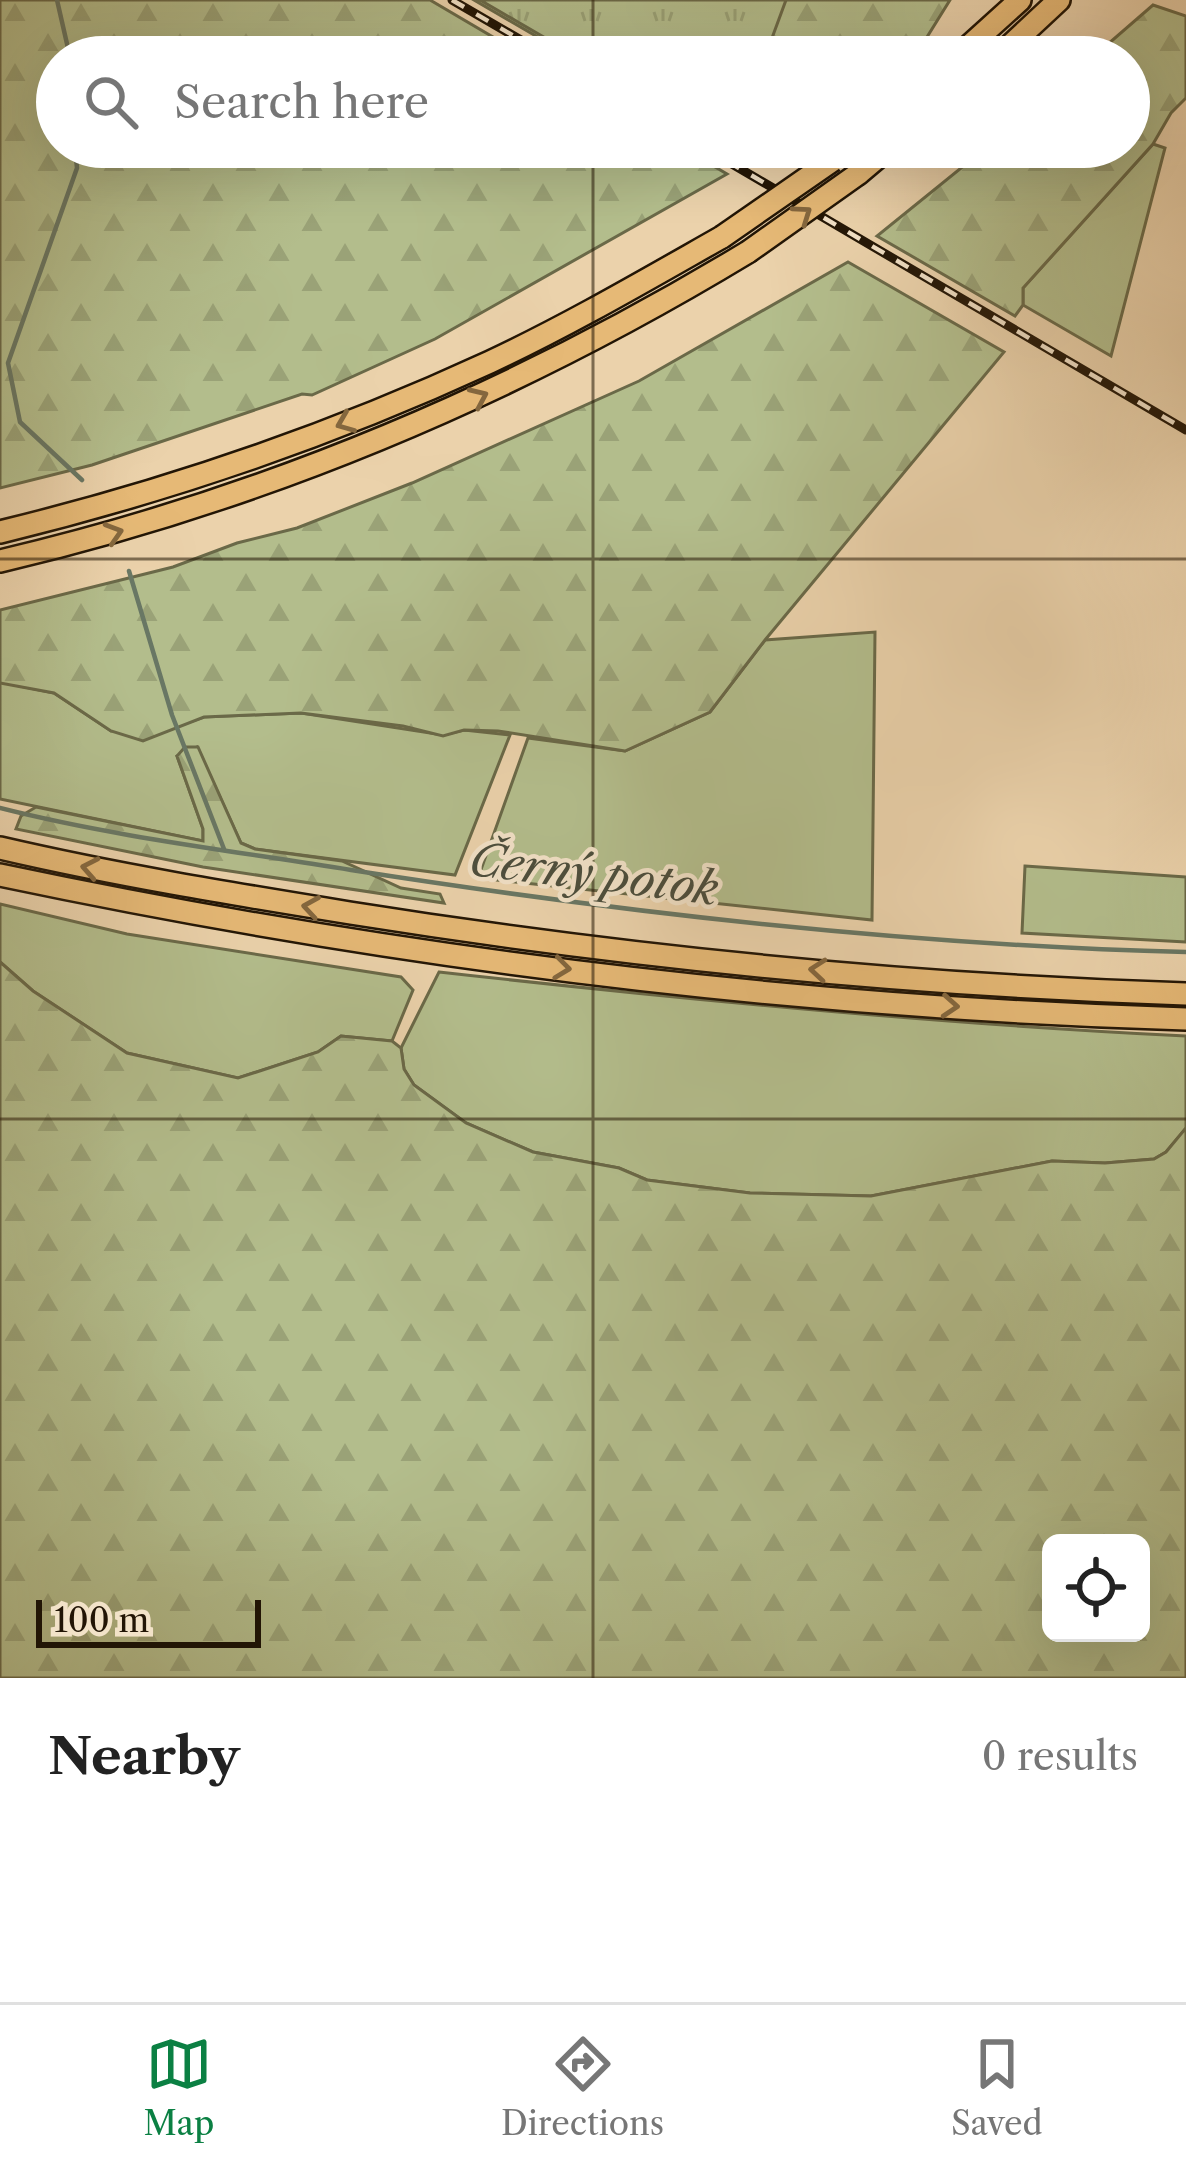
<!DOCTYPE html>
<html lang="en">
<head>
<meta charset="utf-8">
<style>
	:root { --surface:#fff; --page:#f6f6f6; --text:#222; --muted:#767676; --line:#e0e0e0; --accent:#0b8043 }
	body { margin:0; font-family:"Libre Caslon Text",serif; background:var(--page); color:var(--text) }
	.controls { position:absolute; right:36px; bottom:36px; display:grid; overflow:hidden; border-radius:18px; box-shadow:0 12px 48px #0002 }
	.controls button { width:108px; height:108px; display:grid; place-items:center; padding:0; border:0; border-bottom:3px solid var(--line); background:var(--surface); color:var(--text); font:60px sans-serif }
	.scale { position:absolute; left:36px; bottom:30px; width:225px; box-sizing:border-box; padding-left:12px; border:6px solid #221505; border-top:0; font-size:33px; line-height:42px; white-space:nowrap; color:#221505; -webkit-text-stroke:9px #f2e2c8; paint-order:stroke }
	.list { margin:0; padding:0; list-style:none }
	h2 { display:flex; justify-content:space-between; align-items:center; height:156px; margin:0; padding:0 48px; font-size:51px }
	h2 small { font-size:39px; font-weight:400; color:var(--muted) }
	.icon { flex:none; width:66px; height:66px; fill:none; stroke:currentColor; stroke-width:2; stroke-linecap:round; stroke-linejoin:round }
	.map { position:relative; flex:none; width:1186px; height:1678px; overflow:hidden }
	.search { position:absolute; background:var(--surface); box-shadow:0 12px 48px #0002; left:36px; right:36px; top:36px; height:132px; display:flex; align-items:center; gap:30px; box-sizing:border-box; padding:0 42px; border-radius:66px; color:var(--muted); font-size:45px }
	.sheet { height:324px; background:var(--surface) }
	nav { display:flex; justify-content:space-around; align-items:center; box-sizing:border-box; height:168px; border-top:3px solid var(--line); background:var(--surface); font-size:33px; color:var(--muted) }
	nav a { display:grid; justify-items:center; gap:6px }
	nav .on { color:var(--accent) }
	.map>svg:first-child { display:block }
	.grass { fill:#b3bd8c; stroke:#6a6948; stroke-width:3 }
	.forest { fill:url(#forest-firs); stroke:#6a6948; stroke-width:3; fill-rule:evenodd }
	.park { fill:url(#park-tufts); stroke:#6a6948; stroke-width:3 }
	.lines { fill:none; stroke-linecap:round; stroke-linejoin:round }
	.stream { stroke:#697764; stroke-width:4.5 }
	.highway-casing { stroke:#221505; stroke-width:26 }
	.highway { stroke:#e6b976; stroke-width:21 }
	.rail-casing { stroke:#221505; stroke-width:9 }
	.rail { stroke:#f2e2c8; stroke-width:4.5; stroke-dasharray:14; stroke-linecap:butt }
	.highway-bridge-casing { stroke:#221505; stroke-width:26; stroke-linecap:butt }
	.highway-bridge { stroke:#e6b976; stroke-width:21 }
	.oneway { stroke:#84673e }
	.grid { fill:none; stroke:#221505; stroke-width:3; stroke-opacity:0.55 }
	.labels { text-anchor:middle; stroke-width:9; stroke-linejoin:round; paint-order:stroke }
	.water-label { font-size:45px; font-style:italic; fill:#4c4e3d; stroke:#f2e2c8 }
</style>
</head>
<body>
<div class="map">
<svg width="1186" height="1678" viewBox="0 0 1186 1678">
	<defs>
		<pattern id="forest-firs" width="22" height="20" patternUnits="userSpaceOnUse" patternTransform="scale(3)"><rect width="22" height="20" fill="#b3bd8c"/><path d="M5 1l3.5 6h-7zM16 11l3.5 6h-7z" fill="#9aa277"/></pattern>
		<pattern id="park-tufts" width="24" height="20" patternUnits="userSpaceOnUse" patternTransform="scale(3)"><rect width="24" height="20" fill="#b3bd8c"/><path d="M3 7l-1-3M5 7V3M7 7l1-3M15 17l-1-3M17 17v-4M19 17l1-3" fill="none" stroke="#9aa277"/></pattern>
	</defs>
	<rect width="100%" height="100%" fill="#ebd2ab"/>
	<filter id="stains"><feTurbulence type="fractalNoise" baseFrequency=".00167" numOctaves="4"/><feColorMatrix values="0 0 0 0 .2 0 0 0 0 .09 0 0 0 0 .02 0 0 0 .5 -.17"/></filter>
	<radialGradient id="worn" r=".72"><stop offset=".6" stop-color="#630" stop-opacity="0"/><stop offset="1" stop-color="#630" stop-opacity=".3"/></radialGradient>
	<g class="grass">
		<polygon points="1153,144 1165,148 1111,356 1023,305 1023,288"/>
		<polygon points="875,632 872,920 478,878 528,738 625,751 710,712 765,640"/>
		<polygon points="0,682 54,693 111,731 181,725 204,717 301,713 443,735 464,730 510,735 455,875 255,849 241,843 197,747 177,756 203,829 203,841 0,799"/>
		<polygon points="1025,866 1186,877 1186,942 1022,933"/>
		<polygon points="0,904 127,934 401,977 413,990 392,1041 341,1036 318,1052 238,1078 127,1053 33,991 0,962"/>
		<path d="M 439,972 C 688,1000 936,1024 1186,1036 L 1186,1128 L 1166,1152 L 1154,1159 L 1105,1163 L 1052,1161 L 871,1196 L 750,1193 L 647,1180 L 619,1168 L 533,1152 L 466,1123 L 414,1085 L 404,1069 L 401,1048 Z"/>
	</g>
	<g class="forest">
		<polygon points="0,0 430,0 527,57 57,57 57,147 681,147 727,174 435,339 312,395 302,394 92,465 0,488"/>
		<polygon points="474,0 950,0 927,37 905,57 572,57"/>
		<polygon points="1153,5 1186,16 1186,98 1171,113 1153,144 1023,288 1023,305 1015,316 877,236 987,147 1129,147 1129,57 1093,57"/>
		<polygon points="848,262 1004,352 765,640 710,712 625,751 498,731 464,730 443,736 403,726 301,713 204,717 143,741 111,731 54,693 0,683 0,610 173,567 237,543 297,528 412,483 639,381"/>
		<polygon points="185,747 198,747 241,843 255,849 342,861 401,888 440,894 444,903 203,867 16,829 21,816 36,807 203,841 203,829 177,756"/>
		<path d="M 0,962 L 33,991 L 127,1053 L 238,1078 L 318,1052 L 341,1036 L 392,1041 L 401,1048 L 404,1069 L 414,1085 L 466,1123 L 533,1152 L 619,1168 L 647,1180 L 750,1193 L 871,1196 L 1052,1161 L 1105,1163 L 1154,1159 L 1166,1152 L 1186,1128 L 1186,1678 L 0,1678 ZM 1051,1543 L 1141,1543 L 1141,1633 L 1051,1633 Z"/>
	</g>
	<polygon class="park" points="480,0 786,0 765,57 578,57"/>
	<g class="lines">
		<g class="stream">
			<polyline points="57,0 70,57"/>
			<polyline points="75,147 77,168 8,363 20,422 82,480"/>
			<polyline points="129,571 172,715 224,849"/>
			<path d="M 0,808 C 114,837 234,851 351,870 C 627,913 906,945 1186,952"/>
		</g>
		<g class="highway-casing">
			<g id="highway">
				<polyline points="957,57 1020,0"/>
				<polyline points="998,57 1059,0"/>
				<polyline points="858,174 890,147"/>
				<path d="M 0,532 C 169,491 332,435 490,362 C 569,325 646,280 722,237"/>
				<path d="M 0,561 C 265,499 515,393 748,252"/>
				<path d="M 0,848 C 116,875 233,894 350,913 C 626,957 906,985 1186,994"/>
				<path d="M 0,875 C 389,957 788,1007 1186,1019"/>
			</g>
		</g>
		<use href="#highway" class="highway"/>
		<g class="rail-casing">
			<g id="rail">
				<polyline points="452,0 550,57"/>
				<polyline points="703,147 1186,430"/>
			</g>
		</g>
		<use href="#rail" class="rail"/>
		<g class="highway-bridge-casing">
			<g id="highway-bridge">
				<polyline points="722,237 833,160"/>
				<polyline points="748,252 858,174"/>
			</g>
		</g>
		<use href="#highway-bridge" class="highway-bridge"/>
	</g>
	<defs><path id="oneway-chevron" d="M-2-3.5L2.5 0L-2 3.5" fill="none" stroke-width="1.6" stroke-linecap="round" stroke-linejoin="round" transform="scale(3)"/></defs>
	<g class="oneway">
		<use href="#oneway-chevron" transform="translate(803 214) rotate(-35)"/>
		<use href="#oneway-chevron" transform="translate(479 397) rotate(-24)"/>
		<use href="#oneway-chevron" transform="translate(345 423) rotate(158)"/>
		<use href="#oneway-chevron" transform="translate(114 533) rotate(-17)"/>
		<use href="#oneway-chevron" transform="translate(90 868) rotate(-169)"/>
		<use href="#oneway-chevron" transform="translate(311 907) rotate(-171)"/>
		<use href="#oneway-chevron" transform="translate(562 968) rotate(7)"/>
		<use href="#oneway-chevron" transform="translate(818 970) rotate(-175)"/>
		<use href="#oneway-chevron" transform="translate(950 1006) rotate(4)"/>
	</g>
	<path class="grid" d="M 593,0 L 593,57M 593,147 L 593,1678M 0,559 L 1186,559M 0,1119 L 1186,1119"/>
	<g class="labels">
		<g class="water-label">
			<text transform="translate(594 874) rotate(7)" y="16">Černý potok</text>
		</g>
	</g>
	<rect width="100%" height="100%" filter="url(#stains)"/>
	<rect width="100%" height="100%" fill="url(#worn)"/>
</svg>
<div class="controls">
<button><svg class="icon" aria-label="locate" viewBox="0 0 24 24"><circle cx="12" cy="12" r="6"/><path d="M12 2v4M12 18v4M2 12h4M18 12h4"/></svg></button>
</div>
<div class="scale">100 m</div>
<div class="search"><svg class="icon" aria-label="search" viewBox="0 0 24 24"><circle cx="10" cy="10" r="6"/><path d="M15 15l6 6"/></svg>Search here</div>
</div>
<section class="sheet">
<h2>Nearby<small>0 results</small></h2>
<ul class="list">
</ul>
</section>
<nav>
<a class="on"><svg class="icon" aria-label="map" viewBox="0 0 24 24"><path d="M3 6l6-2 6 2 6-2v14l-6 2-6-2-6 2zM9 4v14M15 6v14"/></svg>Map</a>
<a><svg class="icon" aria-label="directions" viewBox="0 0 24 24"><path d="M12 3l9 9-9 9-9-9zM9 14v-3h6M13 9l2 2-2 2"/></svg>Directions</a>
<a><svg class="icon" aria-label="saved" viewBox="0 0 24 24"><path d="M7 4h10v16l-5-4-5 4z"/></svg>Saved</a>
</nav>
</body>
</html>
